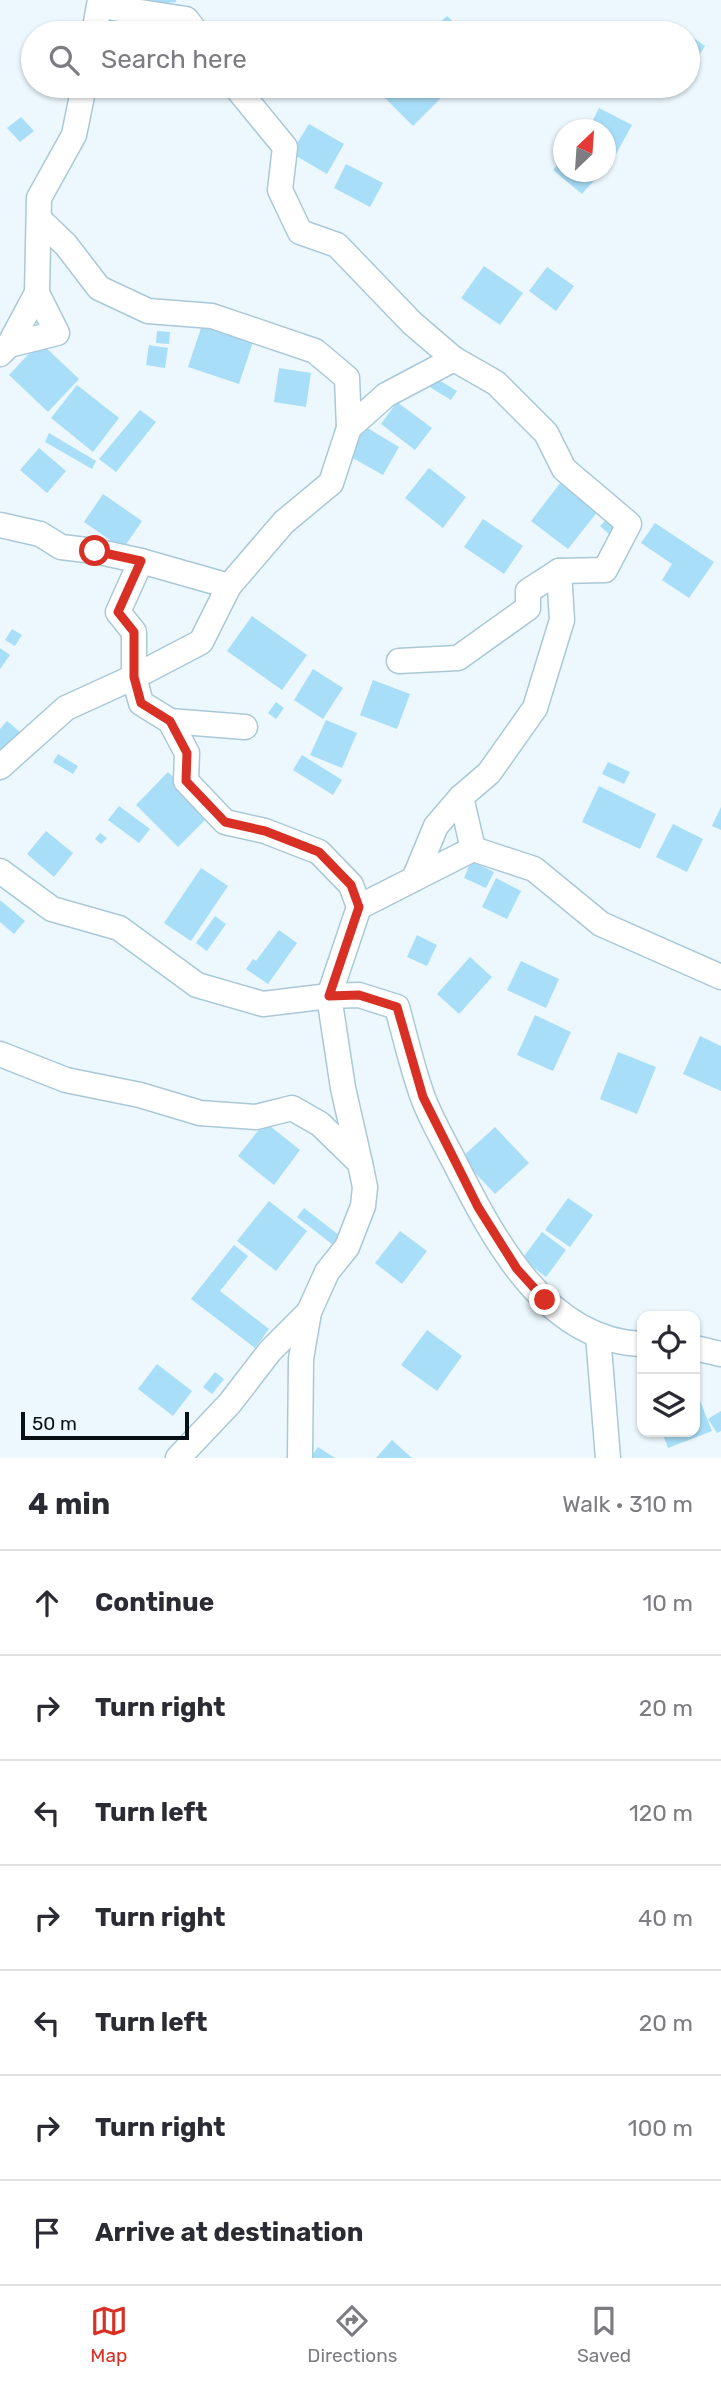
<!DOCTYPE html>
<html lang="en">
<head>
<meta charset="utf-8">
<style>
	:root { --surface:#fff; --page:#f7f7f7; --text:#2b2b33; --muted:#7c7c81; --line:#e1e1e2; --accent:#d93025 }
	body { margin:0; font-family:Rubik,sans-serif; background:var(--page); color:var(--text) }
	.controls { position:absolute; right:21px; bottom:21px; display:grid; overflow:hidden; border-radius:14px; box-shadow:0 2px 5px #0004 }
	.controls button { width:63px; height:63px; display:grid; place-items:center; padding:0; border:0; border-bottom:2px solid var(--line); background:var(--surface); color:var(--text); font:35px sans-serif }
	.compass { position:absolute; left:553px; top:119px; width:63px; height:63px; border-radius:50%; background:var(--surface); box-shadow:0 2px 5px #0004; rotate:25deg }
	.scale { position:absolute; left:21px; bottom:18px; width:168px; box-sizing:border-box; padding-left:7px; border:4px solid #061015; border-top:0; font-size:19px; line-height:24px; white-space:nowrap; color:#061015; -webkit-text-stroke:5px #ecf8fe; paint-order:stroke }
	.stop { position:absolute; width:21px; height:21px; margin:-16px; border:5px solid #d93025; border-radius:50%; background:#fff }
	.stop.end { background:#d93025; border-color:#fff; box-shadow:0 2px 7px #0008 }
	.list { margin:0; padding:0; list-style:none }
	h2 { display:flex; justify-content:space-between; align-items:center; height:91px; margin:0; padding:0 28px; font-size:30px }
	h2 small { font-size:23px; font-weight:400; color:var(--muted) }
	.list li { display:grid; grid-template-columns:46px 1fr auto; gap:21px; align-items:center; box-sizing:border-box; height:105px; padding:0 28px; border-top:2px solid var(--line) }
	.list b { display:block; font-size:26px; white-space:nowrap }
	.list em { font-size:23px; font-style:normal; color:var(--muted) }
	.icon { flex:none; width:38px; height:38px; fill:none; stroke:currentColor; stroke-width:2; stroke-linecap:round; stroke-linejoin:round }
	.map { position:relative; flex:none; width:721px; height:1458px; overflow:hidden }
	.search { position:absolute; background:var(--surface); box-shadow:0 2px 5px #0004; left:21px; right:21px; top:21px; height:77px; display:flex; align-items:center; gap:18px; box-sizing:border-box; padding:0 24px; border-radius:38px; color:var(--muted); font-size:26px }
	.sheet { height:826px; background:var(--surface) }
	nav { display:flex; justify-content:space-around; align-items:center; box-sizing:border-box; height:98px; border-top:2px solid var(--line); background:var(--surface); font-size:19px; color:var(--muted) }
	nav a { display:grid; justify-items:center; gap:4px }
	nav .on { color:var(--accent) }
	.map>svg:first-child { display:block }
	.building { fill:#a9def8 }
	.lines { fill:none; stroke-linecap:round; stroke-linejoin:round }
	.street-casing { stroke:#aac8d8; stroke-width:27 }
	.street { stroke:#fff; stroke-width:24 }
	.route { stroke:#d93025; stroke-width:9 }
</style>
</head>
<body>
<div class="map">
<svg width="721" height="1458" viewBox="0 0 721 1458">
	<rect width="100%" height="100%" fill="#ecf8fe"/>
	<g class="building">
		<polygon points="143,0 176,0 176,2 144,5"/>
		<polygon points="447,16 465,33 429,33"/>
		<polygon points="688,34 705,46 688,72"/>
		<polygon points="385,86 427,86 440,99 413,126 379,92"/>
		<polygon points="599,108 632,125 616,154 606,148 606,130 588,130"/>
		<polygon points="21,117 34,131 20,142 7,128"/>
		<polygon points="309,124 344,144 327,174 291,153"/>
		<polygon points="564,157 564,172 591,172 597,177 582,194 553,170"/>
		<polygon points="346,164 383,183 370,207 334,188"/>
		<polygon points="484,266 523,293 500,325 461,298"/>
		<polygon points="547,267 574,286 556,311 529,291"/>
		<polygon points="202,325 253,342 239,384 188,367"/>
		<polygon points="157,331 170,332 169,344 156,343"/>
		<polygon points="40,342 79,379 48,412 9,375"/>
		<polygon points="149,345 168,348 165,368 146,365"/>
		<polygon points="279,368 311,373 306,407 274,402"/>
		<polygon points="434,377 457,391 451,400 428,386"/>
		<polygon points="77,385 119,418 93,452 51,418"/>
		<polygon points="397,402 432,428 415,450 381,424"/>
		<polygon points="140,410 156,422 116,472 99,459"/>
		<polygon points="359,423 399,447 383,475 342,452"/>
		<polygon points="49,433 96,461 92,469 45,442"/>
		<polygon points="39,448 66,471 47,493 20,470"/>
		<polygon points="429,468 466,497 443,528 405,498"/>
		<polygon points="564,478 602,506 568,549 531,521"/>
		<polygon points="103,494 142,521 123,549 84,522"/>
		<polygon points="611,515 621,524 610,535 600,526"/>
		<polygon points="483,519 523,546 504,574 464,547"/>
		<polygon points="655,523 714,562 689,598 662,580 672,564 641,543"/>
		<polygon points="252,616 307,655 282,690 227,651"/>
		<polygon points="12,629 22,635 15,646 5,640"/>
		<polygon points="0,648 10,655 0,669"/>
		<polygon points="313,669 343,688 323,719 294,700"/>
		<polygon points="373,680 410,694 397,729 360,715"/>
		<polygon points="276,702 284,708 276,719 268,713"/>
		<polygon points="326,720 357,733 342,768 310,755"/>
		<polygon points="7,721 20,732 0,754 0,729"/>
		<polygon points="58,754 78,766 73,774 53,762"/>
		<polygon points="302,755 342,780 333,795 293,770"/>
		<polygon points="608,762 630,772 624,784 602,774"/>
		<polygon points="168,772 211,814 178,847 136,805"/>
		<polygon points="599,786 656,814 640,849 582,822"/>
		<polygon points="119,806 150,829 139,843 108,820"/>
		<polygon points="721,807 721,830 712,826"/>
		<polygon points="673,824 703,839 687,872 656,857"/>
		<polygon points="46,831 73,853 54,877 27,854"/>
		<polygon points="100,833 107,838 101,844 95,839"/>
		<polygon points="471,861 494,872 486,888 464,878"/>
		<polygon points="201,868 228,886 191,941 164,923"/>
		<polygon points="496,878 521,891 507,919 482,907"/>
		<polygon points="0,900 25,921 14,934 0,922"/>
		<polygon points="215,916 226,924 207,951 196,943"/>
		<polygon points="279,930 297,943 268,984 246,969 253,959 256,961"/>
		<polygon points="417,935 437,945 427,966 407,957"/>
		<polygon points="470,957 492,977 459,1014 437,994"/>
		<polygon points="521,961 559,979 546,1008 507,990"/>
		<polygon points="535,1015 571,1032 553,1071 517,1055"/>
		<polygon points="700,1036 721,1046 721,1091 683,1074"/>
		<polygon points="618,1052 656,1067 637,1114 600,1099"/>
		<polygon points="265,1122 300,1150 274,1185 238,1156"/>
		<polygon points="495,1127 529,1163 495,1194 461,1158"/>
		<polygon points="568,1198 593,1215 570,1247 545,1230"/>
		<polygon points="269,1201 307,1231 276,1271 237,1241"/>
		<polygon points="304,1208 344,1239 337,1248 297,1217"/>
		<polygon points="400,1231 427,1251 402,1284 375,1263"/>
		<polygon points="542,1232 566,1250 546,1277 522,1259"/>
		<polygon points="234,1245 248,1256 220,1291 269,1329 255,1348 191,1299"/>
		<polygon points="427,1330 462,1356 437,1391 401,1365"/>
		<polygon points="157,1364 192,1391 173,1416 138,1389"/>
		<polygon points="215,1372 224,1379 212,1394 203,1387"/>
		<polygon points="699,1398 712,1431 668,1448 662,1432 695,1432 695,1400"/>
		<polygon points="721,1411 721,1431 717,1433 708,1419"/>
		<polygon points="392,1440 412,1458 376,1458"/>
		<polygon points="318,1447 335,1458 310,1458"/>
	</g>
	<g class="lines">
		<g class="street-casing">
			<g id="street">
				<polyline points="100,6 186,19 197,33"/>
				<polyline points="94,33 100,0"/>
				<polyline points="235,86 285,147 280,190 300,232 337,245 412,323 454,359 496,383 546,433 564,469 629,524 605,570 559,571 528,591 528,608 458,658 399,661"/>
				<polyline points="39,219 66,245 99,288 148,311 212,316 315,351 347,378 349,428"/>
				<polyline points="9,345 37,293"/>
				<polyline points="0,354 9,345 57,333 37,293 39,198 74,135 84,86"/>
				<polyline points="0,525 40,534 61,547 95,551 141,561 229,586"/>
				<polyline points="141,561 118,612 134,632 134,677 141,703 170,721 187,753 186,781 225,822 265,831 319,852 351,885 359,907 329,996 343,1088 360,1163"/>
				<polyline points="170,721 245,727"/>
				<polyline points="0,767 66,708 134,677 201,642 229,586 284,522 331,483 349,428 386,395 454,359"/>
				<polyline points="461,797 473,849"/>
				<path d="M 0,871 L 52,909 L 119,928 L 197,985 L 263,1004 L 329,996 L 359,995 L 397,1007 C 405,1036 412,1067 422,1095 C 430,1118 444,1141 455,1163 C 493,1238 546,1341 642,1344"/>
				<polyline points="414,879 436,826 461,797 489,773 535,708 562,620 559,571"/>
				<polyline points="359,907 473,849 534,869 601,924 721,977"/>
				<polyline points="0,1054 66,1080 140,1095 200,1113 256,1117 292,1108 320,1124 360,1163 365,1187 363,1206 347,1247 327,1272 309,1312 301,1359 300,1458"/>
				<polyline points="598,1335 608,1458"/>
				<polyline points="695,1348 721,1354"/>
				<polyline points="178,1458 230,1403 270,1351 309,1312"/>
			</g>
		</g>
		<use href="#street" class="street"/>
	</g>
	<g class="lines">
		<polyline class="route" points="95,551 141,561 118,612 134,632 134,677 141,703 170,721 187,753 186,781 225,822 265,831 319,852 351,885 359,907 329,996 359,995 397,1007 423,1097 478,1207 517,1269 545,1300"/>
	</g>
</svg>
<div class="controls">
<button><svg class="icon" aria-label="locate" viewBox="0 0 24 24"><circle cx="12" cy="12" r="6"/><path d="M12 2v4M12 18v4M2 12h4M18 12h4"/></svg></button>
<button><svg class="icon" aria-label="layers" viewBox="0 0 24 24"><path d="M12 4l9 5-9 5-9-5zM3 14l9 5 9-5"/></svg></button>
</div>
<svg class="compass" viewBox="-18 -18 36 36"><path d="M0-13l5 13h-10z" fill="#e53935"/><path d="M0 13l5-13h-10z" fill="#7c7c81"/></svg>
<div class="scale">50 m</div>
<div class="stop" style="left:95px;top:551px"></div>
<div class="stop end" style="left:545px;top:1300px"></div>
<div class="search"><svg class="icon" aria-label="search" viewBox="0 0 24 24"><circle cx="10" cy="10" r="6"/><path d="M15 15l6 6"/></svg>Search here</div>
</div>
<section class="sheet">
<h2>4 min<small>Walk · 310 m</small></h2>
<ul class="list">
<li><svg class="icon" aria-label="ahead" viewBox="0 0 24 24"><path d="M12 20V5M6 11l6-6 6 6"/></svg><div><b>Continue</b></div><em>10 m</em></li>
<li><svg class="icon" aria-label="right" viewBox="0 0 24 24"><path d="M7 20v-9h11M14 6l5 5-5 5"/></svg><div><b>Turn right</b></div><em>20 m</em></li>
<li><svg class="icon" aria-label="left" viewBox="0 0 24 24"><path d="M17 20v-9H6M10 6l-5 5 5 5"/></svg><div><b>Turn left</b></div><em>120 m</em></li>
<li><svg class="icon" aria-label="right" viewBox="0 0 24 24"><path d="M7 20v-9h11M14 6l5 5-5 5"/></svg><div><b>Turn right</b></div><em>40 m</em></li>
<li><svg class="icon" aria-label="left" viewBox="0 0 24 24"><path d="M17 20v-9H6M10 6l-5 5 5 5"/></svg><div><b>Turn left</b></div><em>20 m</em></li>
<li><svg class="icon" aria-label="right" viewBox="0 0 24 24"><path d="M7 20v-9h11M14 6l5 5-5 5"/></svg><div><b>Turn right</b></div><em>100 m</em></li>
<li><svg class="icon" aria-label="arrive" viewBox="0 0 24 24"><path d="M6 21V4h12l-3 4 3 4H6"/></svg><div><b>Arrive at destination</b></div></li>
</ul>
</section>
<nav>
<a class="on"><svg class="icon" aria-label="map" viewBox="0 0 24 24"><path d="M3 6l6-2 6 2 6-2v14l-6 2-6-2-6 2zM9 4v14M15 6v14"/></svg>Map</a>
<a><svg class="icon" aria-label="directions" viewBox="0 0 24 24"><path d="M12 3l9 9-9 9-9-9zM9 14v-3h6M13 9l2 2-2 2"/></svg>Directions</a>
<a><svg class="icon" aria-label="saved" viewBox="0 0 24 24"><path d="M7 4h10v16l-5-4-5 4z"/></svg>Saved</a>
</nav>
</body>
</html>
